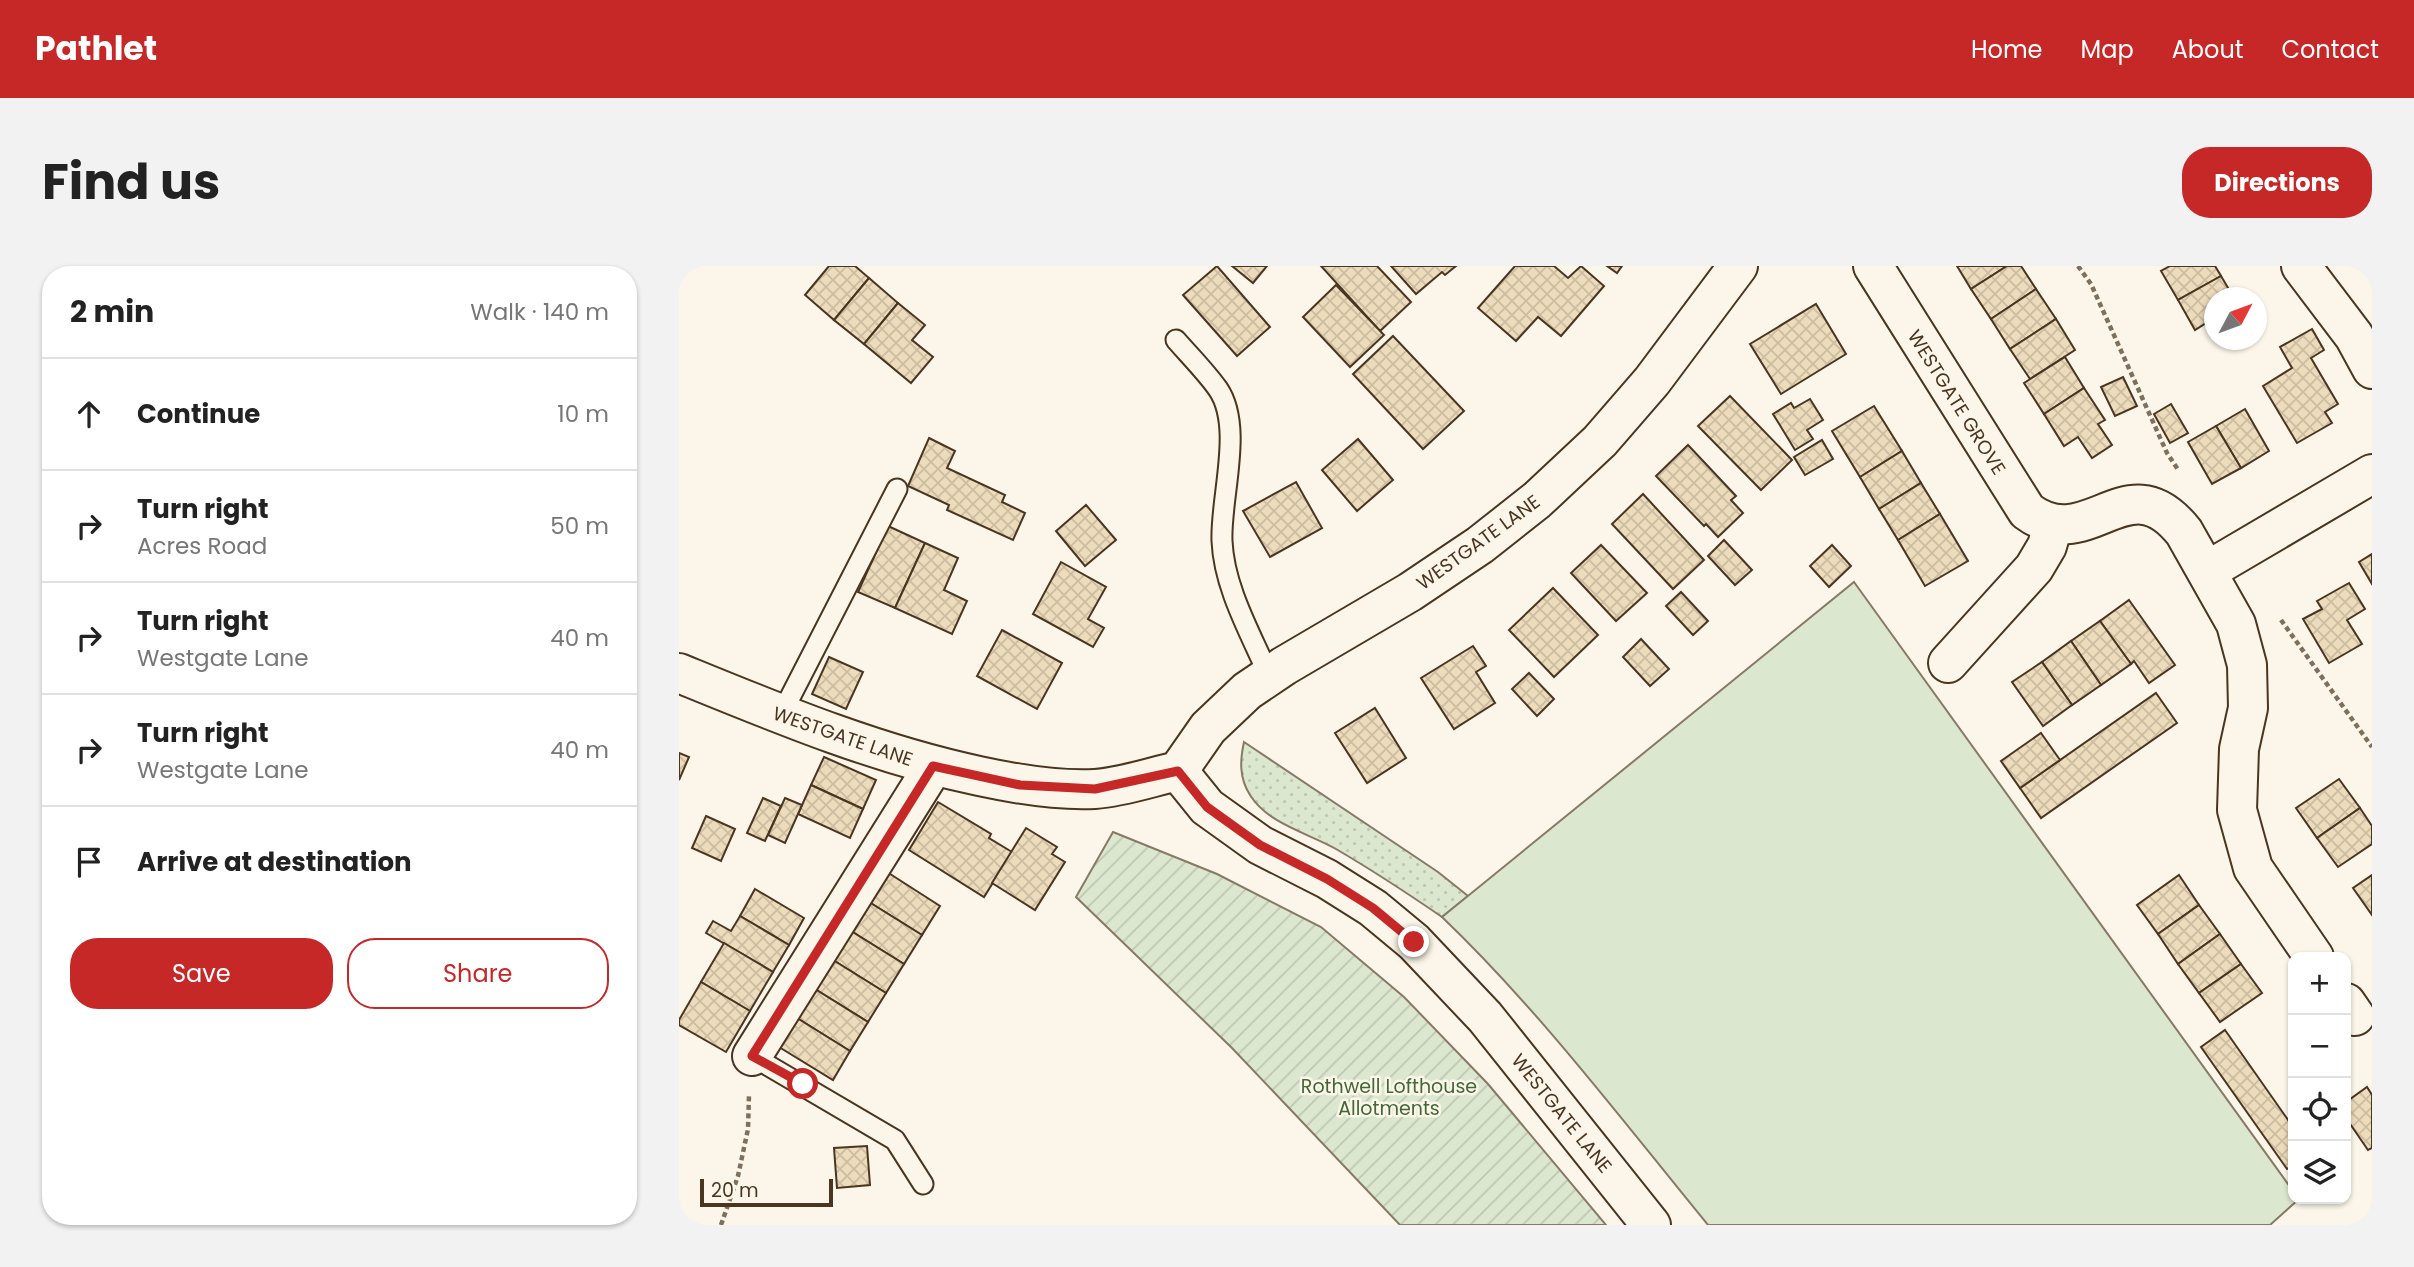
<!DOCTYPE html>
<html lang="en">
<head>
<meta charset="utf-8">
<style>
	:root { --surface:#fff; --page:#f2f2f2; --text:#222; --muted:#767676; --line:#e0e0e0; --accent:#c62828 }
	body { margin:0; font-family:Poppins,sans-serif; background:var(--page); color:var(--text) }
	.controls { position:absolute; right:21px; bottom:21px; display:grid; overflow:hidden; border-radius:14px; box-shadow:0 2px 5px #0004 }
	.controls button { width:63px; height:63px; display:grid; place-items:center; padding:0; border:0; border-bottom:2px solid var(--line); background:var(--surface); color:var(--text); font:35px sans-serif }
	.compass { position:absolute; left:1525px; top:21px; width:63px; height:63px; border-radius:50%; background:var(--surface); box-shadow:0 2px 5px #0004; rotate:49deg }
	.scale { position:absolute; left:21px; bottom:18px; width:133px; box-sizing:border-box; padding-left:7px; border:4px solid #4a3520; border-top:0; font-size:19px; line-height:24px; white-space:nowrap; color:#4a3520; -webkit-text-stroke:5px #fbf6e9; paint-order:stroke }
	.stop { position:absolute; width:21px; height:21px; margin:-16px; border:5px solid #c62828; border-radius:50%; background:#fff }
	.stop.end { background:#c62828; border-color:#fff; box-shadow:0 2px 7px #0008 }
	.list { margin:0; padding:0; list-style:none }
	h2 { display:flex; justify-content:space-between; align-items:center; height:91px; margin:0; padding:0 28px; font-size:30px }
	h2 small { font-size:23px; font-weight:400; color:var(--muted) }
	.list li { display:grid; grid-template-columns:46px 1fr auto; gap:21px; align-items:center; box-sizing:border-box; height:112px; padding:0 28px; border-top:2px solid var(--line) }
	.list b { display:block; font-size:26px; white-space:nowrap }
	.list p { margin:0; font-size:23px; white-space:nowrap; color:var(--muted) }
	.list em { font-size:23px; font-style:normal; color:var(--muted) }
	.actions { display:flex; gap:14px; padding:21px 28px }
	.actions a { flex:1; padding:16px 0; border:2px solid var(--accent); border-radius:28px; text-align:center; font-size:24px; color:var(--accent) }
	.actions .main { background:var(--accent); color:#fff }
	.icon { flex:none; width:38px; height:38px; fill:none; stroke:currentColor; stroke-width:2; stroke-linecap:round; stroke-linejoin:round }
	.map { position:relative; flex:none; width:1693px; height:959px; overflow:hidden; border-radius:28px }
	header { display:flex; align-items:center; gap:42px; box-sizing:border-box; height:98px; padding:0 35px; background:var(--accent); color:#fff }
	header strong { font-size:33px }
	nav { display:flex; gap:38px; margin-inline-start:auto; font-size:24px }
	.intro { display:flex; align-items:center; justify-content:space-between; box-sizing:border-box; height:168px; padding:0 42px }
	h1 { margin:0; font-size:49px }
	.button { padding:18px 32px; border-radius:28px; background:var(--accent); color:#fff; font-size:24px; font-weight:700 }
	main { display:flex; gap:42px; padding:0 42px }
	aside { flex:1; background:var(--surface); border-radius:28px; box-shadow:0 2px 5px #0004 }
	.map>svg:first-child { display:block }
	.grass { fill:url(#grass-dots); stroke:#887966; stroke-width:2 }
	.garden { fill:url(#garden-furrows); stroke:#887966; stroke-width:2 }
	.pitch { fill:#dce7d0; stroke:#887966; stroke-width:2 }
	.building { fill:url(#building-cross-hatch); stroke:#4a3520; stroke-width:2 }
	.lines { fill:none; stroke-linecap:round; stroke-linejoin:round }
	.service-casing { stroke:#4a3520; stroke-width:23 }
	.minor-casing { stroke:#4a3520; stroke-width:42 }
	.path { stroke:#7f6f5c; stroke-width:4.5; stroke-dasharray:5 3.5; stroke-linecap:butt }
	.service { stroke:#fbf6e9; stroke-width:19 }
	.minor { stroke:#fbf6e9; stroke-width:38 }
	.route { stroke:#c62828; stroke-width:9 }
	.labels { text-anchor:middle; stroke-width:5; stroke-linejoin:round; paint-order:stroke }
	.street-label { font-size:19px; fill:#4a3520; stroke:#fbf6e9 }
	.park-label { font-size:19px; fill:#436837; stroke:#fbf6e9 }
</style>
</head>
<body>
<header>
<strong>Pathlet</strong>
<nav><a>Home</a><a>Map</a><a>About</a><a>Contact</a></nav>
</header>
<div class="intro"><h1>Find us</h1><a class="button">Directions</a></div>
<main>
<aside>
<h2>2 min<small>Walk · 140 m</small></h2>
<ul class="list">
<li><svg class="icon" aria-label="ahead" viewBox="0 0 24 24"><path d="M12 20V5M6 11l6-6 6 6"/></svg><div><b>Continue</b></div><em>10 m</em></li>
<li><svg class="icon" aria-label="right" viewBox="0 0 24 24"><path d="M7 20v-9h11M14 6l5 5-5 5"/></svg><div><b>Turn right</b><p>Acres Road</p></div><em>50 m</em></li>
<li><svg class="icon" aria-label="right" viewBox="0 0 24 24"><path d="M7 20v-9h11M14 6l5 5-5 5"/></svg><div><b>Turn right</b><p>Westgate Lane</p></div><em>40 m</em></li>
<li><svg class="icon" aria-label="right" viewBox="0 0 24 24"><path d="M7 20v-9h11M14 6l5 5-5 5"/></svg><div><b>Turn right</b><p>Westgate Lane</p></div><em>40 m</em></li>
<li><svg class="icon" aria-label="arrive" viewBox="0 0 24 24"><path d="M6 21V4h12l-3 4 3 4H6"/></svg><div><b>Arrive at destination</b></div></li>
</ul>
<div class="actions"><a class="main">Save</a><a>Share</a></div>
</aside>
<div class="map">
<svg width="1693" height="959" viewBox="0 0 1693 959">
	<defs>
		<pattern id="grass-dots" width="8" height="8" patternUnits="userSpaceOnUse" patternTransform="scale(1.75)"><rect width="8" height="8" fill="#dce7d0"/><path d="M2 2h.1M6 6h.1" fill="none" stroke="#bec7b2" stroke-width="1.8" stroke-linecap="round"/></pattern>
		<pattern id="garden-furrows" width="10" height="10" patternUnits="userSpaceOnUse" patternTransform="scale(1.75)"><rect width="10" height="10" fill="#dce7d0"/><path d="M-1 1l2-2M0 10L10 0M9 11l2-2" fill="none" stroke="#bec7b2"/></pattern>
		<pattern id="building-cross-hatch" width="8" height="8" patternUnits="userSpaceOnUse" patternTransform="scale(1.75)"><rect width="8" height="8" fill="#ecdcbc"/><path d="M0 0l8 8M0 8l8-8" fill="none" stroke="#ccbda1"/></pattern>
	</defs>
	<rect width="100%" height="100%" fill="#fbf6e9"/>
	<path class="grass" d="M 565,476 L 759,606 L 789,630 L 763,651 C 728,627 693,604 657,583 C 629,567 589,558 571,529 C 560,512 561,494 565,476 Z"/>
	<polygon class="garden" points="434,566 538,608 642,661 725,731 809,818 927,959 721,959 553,782 397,631"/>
	<path class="pitch" d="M 1175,316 L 1614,925 L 1614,933 L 1620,933 L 1591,959 L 1029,959 C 943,854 861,745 763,651 Z"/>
	<g class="building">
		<polygon points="150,0 176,0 190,12 155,54 126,29"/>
		<polygon points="538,0 591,61 558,90 504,29"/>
		<polygon points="553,0 588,0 574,17"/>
		<polygon points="642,0 698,0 732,36 701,65"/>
		<polygon points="712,0 777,0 766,9 763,6 737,28"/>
		<polygon points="836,0 875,0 889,12 902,0 925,20 882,70 859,51 837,75 799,42"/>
		<polygon points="928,0 943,0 938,7"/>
		<polygon points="1278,0 1328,0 1292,23"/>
		<polygon points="1328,0 1342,0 1357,23 1312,53 1292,23"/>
		<polygon points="1491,0 1536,0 1542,10 1499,34 1482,5"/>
		<polygon points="1542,10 1555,32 1535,32 1535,52 1516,64 1499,34"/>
		<polygon points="190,12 219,37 185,78 155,54"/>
		<polygon points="657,19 705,69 671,101 624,51"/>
		<polygon points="1357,23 1377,53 1331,83 1312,53"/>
		<polygon points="219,37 246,59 233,74 254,91 232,117 185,78"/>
		<polygon points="1137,38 1167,88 1102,128 1071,78"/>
		<polygon points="1377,53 1396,84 1351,113 1331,83"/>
		<polygon points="1633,63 1645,84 1632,92 1659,138 1646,146 1653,157 1618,177 1584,120 1613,102 1601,81"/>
		<polygon points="714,70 785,145 744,183 674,108"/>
		<polygon points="1386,91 1405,122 1365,148 1345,117"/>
		<polygon points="1444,111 1458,140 1436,150 1422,121"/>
		<polygon points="1405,122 1426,154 1419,158 1433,179 1413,192 1399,171 1385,180 1365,148"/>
		<polygon points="1051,130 1113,194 1082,224 1019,160"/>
		<polygon points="1131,133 1144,154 1128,164 1134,173 1116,184 1094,148 1112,137 1115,142"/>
		<polygon points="1492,138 1509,167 1491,177 1475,148"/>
		<polygon points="1195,140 1223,185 1181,211 1153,165"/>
		<polygon points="1566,143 1590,185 1562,202 1537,160"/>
		<polygon points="1537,160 1562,202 1533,218 1509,176"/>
		<polygon points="250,172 276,185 268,202 326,229 323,236 346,247 334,274 268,244 270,239 229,220"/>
		<polygon points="679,173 714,214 678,245 643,204"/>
		<polygon points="1143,174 1154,193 1126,209 1115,191"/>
		<polygon points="1009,179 1057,230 1052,234 1064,247 1039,271 1027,258 1025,260 977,210"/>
		<polygon points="1223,185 1242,217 1200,243 1181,211"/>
		<polygon points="617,216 643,262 591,291 564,245"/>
		<polygon points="1242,217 1261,248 1219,274 1200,243"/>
		<polygon points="964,228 1025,294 994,323 933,258"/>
		<polygon points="407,239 437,274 406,300 377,265"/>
		<polygon points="1261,248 1289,295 1246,320 1219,274"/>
		<polygon points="209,260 246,277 216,342 179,326"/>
		<polygon points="1045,274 1073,304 1056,319 1029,290"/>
		<polygon points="246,277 279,292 265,324 288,335 273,368 216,342"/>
		<polygon points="922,279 968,327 937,355 892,307"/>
		<polygon points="1153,279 1172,300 1150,321 1131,300"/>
		<polygon points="1693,288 1693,318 1680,296"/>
		<polygon points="382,296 427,321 409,353 425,362 414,381 354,348"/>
		<polygon points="1670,317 1686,343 1668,354 1683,378 1650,397 1624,353 1643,343 1638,335"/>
		<polygon points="874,322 919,369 875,411 830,364"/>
		<polygon points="1002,326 1029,355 1014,369 987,340"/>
		<polygon points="1450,334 1496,399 1470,417 1455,395 1452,398 1421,355"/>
		<polygon points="1421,355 1452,398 1422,419 1392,375"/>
		<polygon points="323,364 383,397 358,443 298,410"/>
		<polygon points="962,373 990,403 971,420 944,391"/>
		<polygon points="1392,375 1422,419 1393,439 1363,396"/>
		<polygon points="794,380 807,400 797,406 816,437 775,463 742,412"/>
		<polygon points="150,391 184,406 167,443 133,428"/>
		<polygon points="1363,396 1393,439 1364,460 1333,416"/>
		<polygon points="850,407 875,433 858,450 833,423"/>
		<polygon points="1477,427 1498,457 1362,552 1341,522"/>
		<polygon points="696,442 727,492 688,517 656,467"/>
		<polygon points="1362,467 1381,494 1341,522 1322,495"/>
		<polygon points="0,487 10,491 0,514"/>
		<polygon points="145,491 197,514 184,543 132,519"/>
		<polygon points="1660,513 1681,542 1638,572 1617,542"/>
		<polygon points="132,519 184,543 171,572 119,548"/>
		<polygon points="84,532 102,540 86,575 68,567"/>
		<polygon points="106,532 123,539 106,577 89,569"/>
		<polygon points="259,536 312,568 310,572 333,586 305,631 230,584"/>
		<polygon points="1681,542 1693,560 1693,578 1659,601 1638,572"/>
		<polygon points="27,550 56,563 42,595 13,582"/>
		<polygon points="347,562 378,581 373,588 386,596 356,644 313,617"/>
		<polygon points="208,606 261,640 243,669 190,636"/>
		<polygon points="1500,609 1520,639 1479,668 1458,639"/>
		<polygon points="1693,609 1693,649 1674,622"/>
		<polygon points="76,623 125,652 110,679 61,650"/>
		<polygon points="190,636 243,669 225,698 172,665"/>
		<polygon points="1520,639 1541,668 1499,698 1479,668"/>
		<polygon points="61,650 110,679 94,706 27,667 34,655 52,665"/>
		<polygon points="172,665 225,698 207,727 154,694"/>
		<polygon points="1541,668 1562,698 1520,727 1499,698"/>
		<polygon points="45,677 94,706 71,745 22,716"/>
		<polygon points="154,694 207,727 189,756 136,723"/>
		<polygon points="1562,698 1583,727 1541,756 1520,727"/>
		<polygon points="22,716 71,745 47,786 0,759 0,754"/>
		<polygon points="136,723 189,756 171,785 118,752"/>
		<polygon points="118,752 171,785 154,814 100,781"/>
		<polygon points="1546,764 1614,861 1614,899 1608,903 1522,781"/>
		<polygon points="1688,821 1693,829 1693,882 1689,884 1667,852 1667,836"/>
		<polygon points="188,880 191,919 158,922 155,882"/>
	</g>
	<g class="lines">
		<g class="service-casing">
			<g id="service">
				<path d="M 497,74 C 511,90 527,106 539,123 C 565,161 541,232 543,275 C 545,322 572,368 590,410"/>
				<polyline points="102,449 218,223"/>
				<polyline points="73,790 216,874 244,918"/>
			</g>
		</g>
		<g class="minor-casing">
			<g id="minor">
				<path d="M 1194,0 L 1348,245 C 1410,292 1448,194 1505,266 L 1557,358 L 1568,399 L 1569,442 L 1560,483 L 1558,544 L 1574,602 L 1635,691"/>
				<polyline points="1622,0 1675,70 1693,103"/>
				<polyline points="1528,305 1693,208"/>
				<polyline points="1269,397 1355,302 1368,280 1374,259"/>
				<path d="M 0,407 C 98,447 196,488 300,510 C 337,518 379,525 416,523 C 444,521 472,511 499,505 L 529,462 L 568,425 L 605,400 L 731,326 L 801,279 L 858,234 L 921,175 L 973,115 L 1059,0"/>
				<polyline points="499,505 528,541 581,579 648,613 694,642 735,676 806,751 972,959"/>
				<polyline points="1667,737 1676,750"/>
				<polyline points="73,790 254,501"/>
			</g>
		</g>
		<g class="path">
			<polyline points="1399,0 1412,18 1488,187 1500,205"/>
			<polyline points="1602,354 1693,481"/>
			<polyline points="42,959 59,910 69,863 70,829"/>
		</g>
		<use href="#service" class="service"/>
		<use href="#minor" class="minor"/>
	</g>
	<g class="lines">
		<polyline class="route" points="124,818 73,790 254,500 341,519 416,523 499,505 528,541 581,579 648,613 694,642 735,676"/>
	</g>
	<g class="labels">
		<g class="street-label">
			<text transform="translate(1278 136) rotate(58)" y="7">WESTGATE GROVE</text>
			<text transform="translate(799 276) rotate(-36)" y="7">WESTGATE LANE</text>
			<text transform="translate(164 470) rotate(19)" y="7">WESTGATE LANE</text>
			<text transform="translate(883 847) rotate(51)" y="7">WESTGATE LANE</text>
		</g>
		<g class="park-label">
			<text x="710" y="827">Rothwell Lofthouse<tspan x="710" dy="22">Allotments</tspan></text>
		</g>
	</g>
</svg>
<div class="controls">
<button>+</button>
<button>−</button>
<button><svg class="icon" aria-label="locate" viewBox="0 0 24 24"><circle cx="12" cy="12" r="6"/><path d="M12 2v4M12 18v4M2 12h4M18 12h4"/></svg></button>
<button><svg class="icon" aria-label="layers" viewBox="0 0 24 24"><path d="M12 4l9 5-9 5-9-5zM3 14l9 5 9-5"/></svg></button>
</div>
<svg class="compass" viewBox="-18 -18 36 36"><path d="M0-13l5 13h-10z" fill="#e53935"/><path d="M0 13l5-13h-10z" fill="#767676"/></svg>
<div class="scale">20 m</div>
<div class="stop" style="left:124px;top:818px"></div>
<div class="stop end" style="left:735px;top:676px"></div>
</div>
</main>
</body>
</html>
